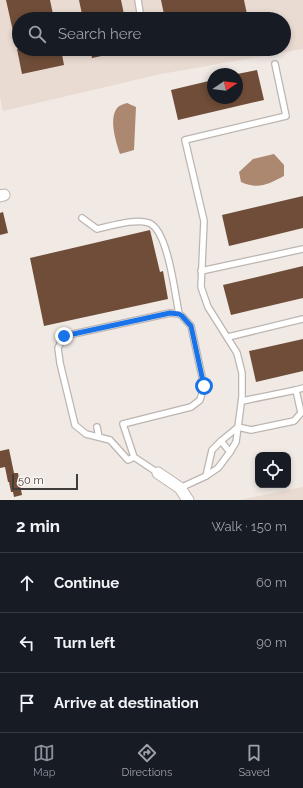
<!DOCTYPE html>
<html lang="en">
<head>
<meta charset="utf-8">
<style>
	:root { --surface:#171b24; --page:#242831; --text:#f1f3f6; --muted:#9ea1a6; --line:#363941; --accent:#8c9099 }
	body { margin:0; font-family:Raleway,sans-serif; background:var(--page); color:var(--text) }
	.controls { position:absolute; right:12px; bottom:12px; display:grid; overflow:hidden; border-radius:8px; box-shadow:0 2px 6px #0003 }
	.controls button { width:36px; height:36px; display:grid; place-items:center; padding:0; border:0; border-bottom:1px solid var(--line); background:var(--surface); color:var(--text); font:20px sans-serif }
	.compass { position:absolute; left:207px; top:68px; width:36px; height:36px; border-radius:50%; background:var(--surface); box-shadow:0 2px 6px #0003; rotate:77deg }
	.scale { position:absolute; left:12px; bottom:10px; width:66px; box-sizing:border-box; padding-left:4px; border:2px solid #3f3c3a; border-top:0; font-size:11px; line-height:14px; white-space:nowrap; color:#3f3c3a; -webkit-text-stroke:3px #fdf6f2; paint-order:stroke }
	.stop { position:absolute; width:12px; height:12px; margin:-9px; border:3px solid #1a73e8; border-radius:50%; background:#fff }
	.stop.end { background:#1a73e8; border-color:#fff; box-shadow:0 1px 4px #0008 }
	.list { margin:0; padding:0; list-style:none }
	h2 { display:flex; justify-content:space-between; align-items:center; height:52px; margin:0; padding:0 16px; font-size:17px }
	h2 small { font-size:13px; font-weight:400; color:var(--muted) }
	.list li { display:grid; grid-template-columns:26px 1fr auto; gap:12px; align-items:center; box-sizing:border-box; height:60px; padding:0 16px; border-top:1px solid var(--line) }
	.list b { display:block; font-size:15px; white-space:nowrap }
	.list em { font-size:13px; font-style:normal; color:var(--muted) }
	.icon { flex:none; width:22px; height:22px; fill:none; stroke:currentColor; stroke-width:2; stroke-linecap:round; stroke-linejoin:round }
	.map { position:relative; flex:none; width:303px; height:500px; overflow:hidden }
	.search { position:absolute; background:var(--surface); box-shadow:0 2px 6px #0003; left:12px; right:12px; top:12px; height:44px; display:flex; align-items:center; gap:10px; box-sizing:border-box; padding:0 14px; border-radius:22px; color:var(--muted); font-size:15px }
	.sheet { height:232px; background:var(--surface) }
	nav { display:flex; justify-content:space-around; align-items:center; box-sizing:border-box; height:56px; border-top:1px solid var(--line); background:var(--surface); font-size:11px; color:var(--muted) }
	nav a { display:grid; justify-items:center; gap:2px }
	nav .on { color:var(--accent) }
	.map>svg:first-child { display:block }
	.built { fill:#eadbd2; fill-rule:evenodd }
	.water { fill:#ad8871 }
	.building { fill:#6f4d38 }
	.lines { fill:none; stroke-linecap:round; stroke-linejoin:round }
	.lane-casing { stroke:#bcb5b1; stroke-width:8 }
	.street-casing { stroke:#bcb5b1; stroke-width:13 }
	.lane { stroke:#fff; stroke-width:5.5 }
	.street { stroke:#fff; stroke-width:11 }
	.route { stroke:#1a73e8; stroke-width:5 }
</style>
</head>
<body>
<div class="map">
<svg width="303" height="500" viewBox="0 0 303 500">
	<rect width="100%" height="100%" fill="#f0e9e4"/>
	<g class="built">
		<path d="M 0,0 L 303,0 L 303,49 L 161,74 L 3,111 L 0,97 ZM 19,19 L 284,19 L 284,49 L 19,49 Z"/>
		<polygon points="303,487 303,500 243,500 244,499"/>
	</g>
	<g class="water">
		<path d="M 127,103 L 136,107 L 134,150 L 120,154 C 116,142 108,117 118,107 C 120,105 124,104 127,103 Z"/>
		<path d="M 274,154 L 284,165 L 284,176 C 268,184 259,190 241,182 L 239,172 L 253,159 Z"/>
	</g>
	<g class="building">
		<polygon points="6,0 50,0 54,19 19,19 19,44 16,45"/>
		<polygon points="79,0 121,0 125,19 83,19"/>
		<polygon points="161,0 244,0 248,19 165,19"/>
		<polygon points="17,49 61,49 64,65 22,74"/>
		<polygon points="90,49 119,49 120,52 92,58"/>
		<polygon points="257,70 264,100 178,120 171,90 213,80 213,98 237,98 237,74"/>
		<polygon points="303,196 303,228 229,246 222,215"/>
		<polygon points="3,212 8,233 0,235 0,213"/>
		<polygon points="150,230 160,272 163,271 168,299 44,326 30,258"/>
		<polygon points="303,266 303,298 231,315 223,285"/>
		<polygon points="303,339 303,371 256,382 249,351"/>
		<polygon points="9,449 14,473 18,473 22,495 14,497 13,492 11,492 9,482 8,482 5,467 0,468 0,451"/>
	</g>
	<g class="lines">
		<g class="lane-casing">
			<g id="lane">
				<polyline points="138,0 141,19"/>
				<path d="M 82,218 L 97,229 C 111,226 136,218 149,223 C 168,230 175,294 179,314"/>
				<polyline points="201,271 303,249"/>
				<polyline points="228,337 303,319"/>
				<polyline points="296,390 303,388"/>
				<polyline points="97,427 99,437"/>
				<polyline points="238,427 251,430 294,421 301,413 296,390 242,401"/>
				<polyline points="221,441 230,452"/>
				<polyline points="134,457 128,460 110,440 86,434 75,425 60,363 58,348 64,336 170,313 179,314 182,316 191,326 204,386 200,400 191,407 123,424 134,457 158,473"/>
				<polyline points="206,476 212,450 221,441 238,427"/>
				<polyline points="180,488 206,476 218,468 230,452 236,442 242,397 242,373 237,353 208,307 201,287 204,221 185,140 286,116 275,64"/>
			</g>
		</g>
		<g class="street-casing">
			<g id="street">
				<polyline points="0,196 4,195"/>
				<polyline points="158,473 180,488 188,500"/>
			</g>
		</g>
		<use href="#lane" class="lane"/>
		<use href="#street" class="street"/>
	</g>
	<g class="lines">
		<polyline class="route" points="64,336 170,313 179,314 182,316 191,326 204,386"/>
	</g>
</svg>
<div class="controls">
<button><svg class="icon" aria-label="locate" viewBox="0 0 24 24"><circle cx="12" cy="12" r="6"/><path d="M12 2v4M12 18v4M2 12h4M18 12h4"/></svg></button>
</div>
<svg class="compass" viewBox="-18 -18 36 36"><path d="M0-13l5 13h-10z" fill="#e53935"/><path d="M0 13l5-13h-10z" fill="#9ea1a6"/></svg>
<div class="scale">50 m</div>
<div class="stop" style="left:204px;top:386px"></div>
<div class="stop end" style="left:64px;top:336px"></div>
<div class="search"><svg class="icon" aria-label="search" viewBox="0 0 24 24"><circle cx="10" cy="10" r="6"/><path d="M15 15l6 6"/></svg>Search here</div>
</div>
<section class="sheet">
<h2>2 min<small>Walk · 150 m</small></h2>
<ul class="list">
<li><svg class="icon" aria-label="ahead" viewBox="0 0 24 24"><path d="M12 20V5M6 11l6-6 6 6"/></svg><div><b>Continue</b></div><em>60 m</em></li>
<li><svg class="icon" aria-label="left" viewBox="0 0 24 24"><path d="M17 20v-9H6M10 6l-5 5 5 5"/></svg><div><b>Turn left</b></div><em>90 m</em></li>
<li><svg class="icon" aria-label="arrive" viewBox="0 0 24 24"><path d="M6 21V4h12l-3 4 3 4H6"/></svg><div><b>Arrive at destination</b></div></li>
</ul>
</section>
<nav>
<a class="on"><svg class="icon" aria-label="map" viewBox="0 0 24 24"><path d="M3 6l6-2 6 2 6-2v14l-6 2-6-2-6 2zM9 4v14M15 6v14"/></svg>Map</a>
<a><svg class="icon" aria-label="directions" viewBox="0 0 24 24"><path d="M12 3l9 9-9 9-9-9zM9 14v-3h6M13 9l2 2-2 2"/></svg>Directions</a>
<a><svg class="icon" aria-label="saved" viewBox="0 0 24 24"><path d="M7 4h10v16l-5-4-5 4z"/></svg>Saved</a>
</nav>
</body>
</html>
